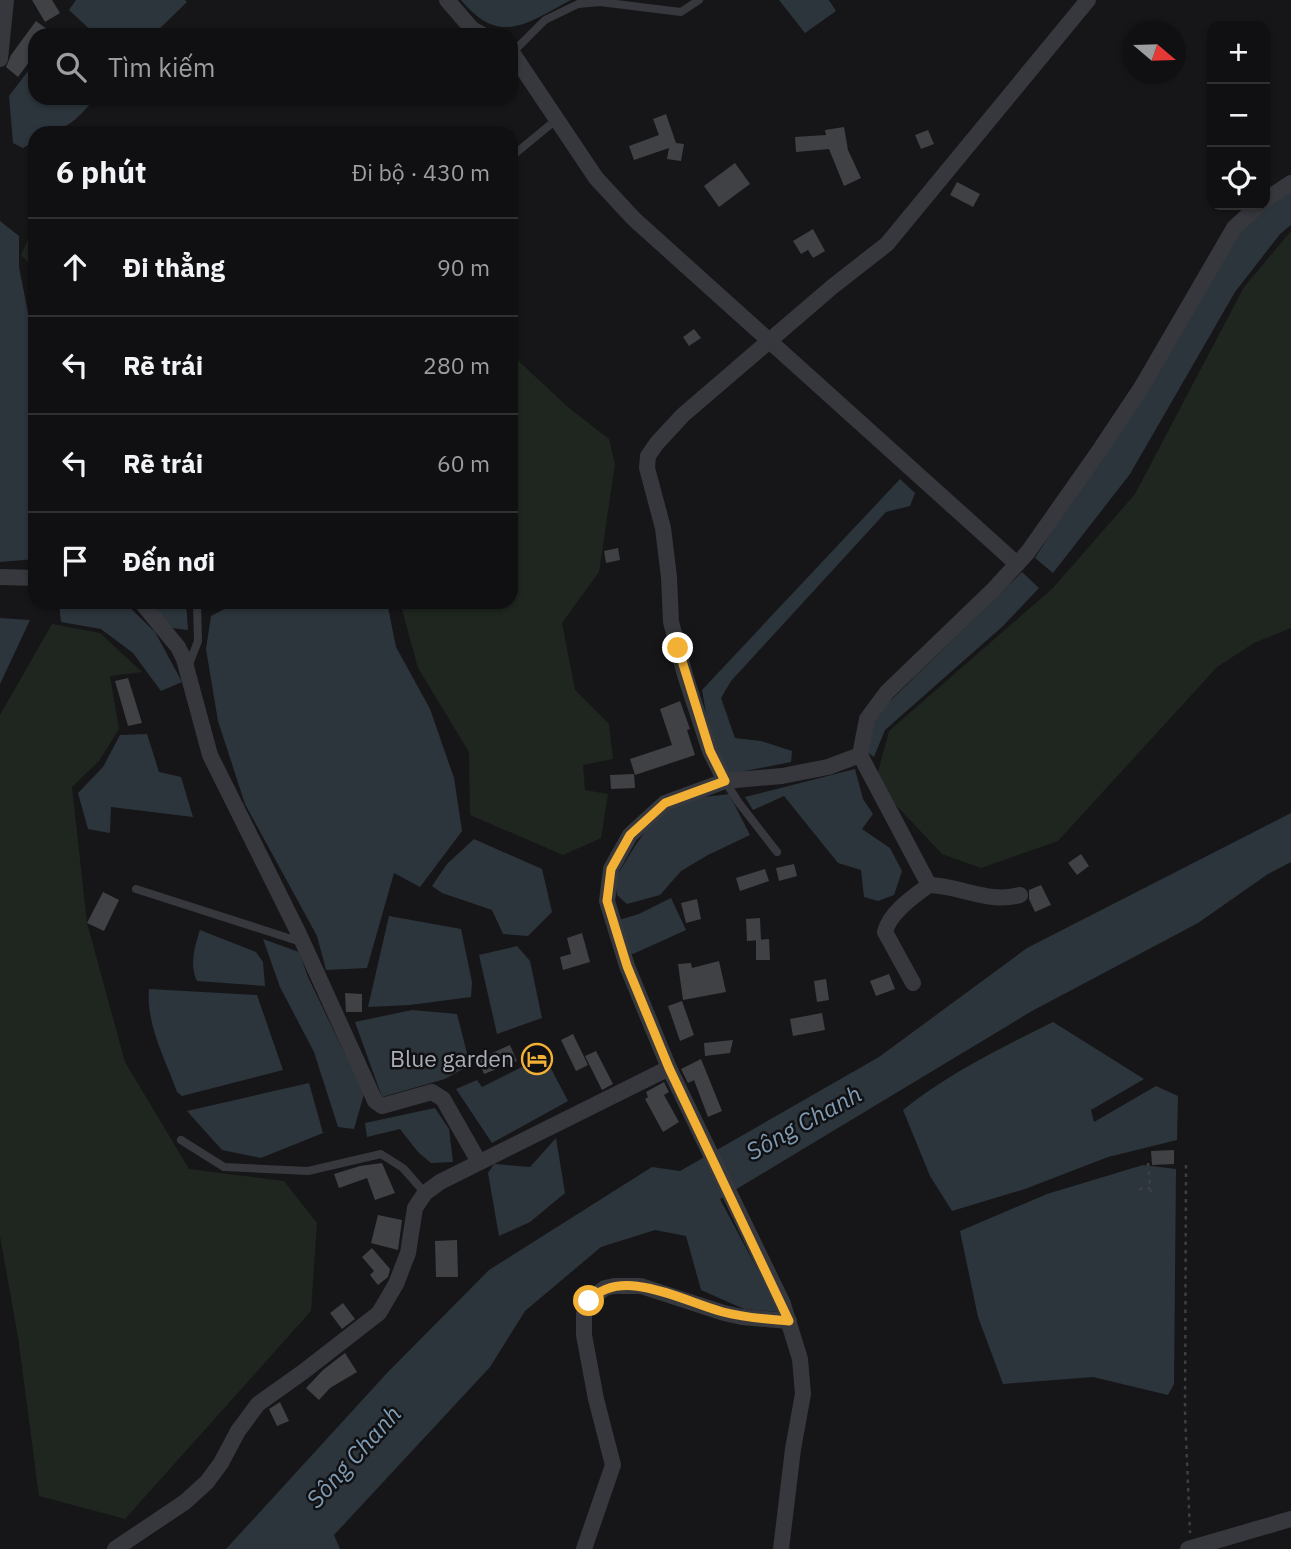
<!DOCTYPE html>
<html lang="vi">
<head>
<meta charset="utf-8">
<style>
	:root { --surface:#101012; --page:#19191b; --text:#f1f3f6; --muted:#9c9d9f; --line:#303032 }
	body { margin:0; font-family:"IBM Plex Sans",sans-serif; background:var(--page); color:var(--text) }
	.controls { position:absolute; right:21px; top:21px; display:grid; overflow:hidden; border-radius:14px; box-shadow:0 2px 5px #0004 }
	.controls button { width:63px; height:63px; display:grid; place-items:center; padding:0; border:0; border-bottom:2px solid var(--line); background:var(--surface); color:var(--text); font:35px sans-serif }
	.compass { position:absolute; left:1123px; top:21px; width:63px; height:63px; border-radius:50%; background:var(--surface); box-shadow:0 2px 5px #0004; rotate:109deg }
	.stop { position:absolute; width:21px; height:21px; margin:-16px; border:5px solid #f2b134; border-radius:50%; background:#fff }
	.stop.end { background:#f2b134; border-color:#fff; box-shadow:0 2px 7px #0008 }
	.list { margin:0; padding:0; list-style:none }
	h2 { display:flex; justify-content:space-between; align-items:center; height:91px; margin:0; padding:0 28px; font-size:30px }
	h2 small { font-size:23px; font-weight:400; color:var(--muted) }
	.list li { display:grid; grid-template-columns:46px 1fr auto; gap:21px; align-items:center; box-sizing:border-box; height:98px; padding:0 28px; border-top:2px solid var(--line) }
	.list b { display:block; font-size:26px; white-space:nowrap }
	.list em { font-size:23px; font-style:normal; color:var(--muted) }
	.icon { flex:none; width:38px; height:38px; fill:none; stroke:currentColor; stroke-width:2; stroke-linecap:round; stroke-linejoin:round }
	.map { position:relative; flex:none; width:1291px; height:1549px; overflow:hidden }
	.search { position:absolute; background:var(--surface); box-shadow:0 2px 5px #0004; left:28px; top:28px; width:490px; height:77px; display:flex; align-items:center; gap:18px; box-sizing:border-box; padding:0 24px; border-radius:21px; color:var(--muted); font-size:26px }
	.panel { position:absolute; background:var(--surface); box-shadow:0 2px 5px #0004; left:28px; top:126px; width:490px; height:483px; border-radius:21px }
	.map>svg:first-child { display:block }
	.green { fill:#1e261f }
	.water { fill:#2c353c }
	.building { fill:#404145 }
	.lines { fill:none; stroke-linecap:round; stroke-linejoin:round }
	.path { stroke:#3d3f44; stroke-width:2.5; stroke-dasharray:3.5 5; stroke-linecap:butt }
	.lane { stroke:#37383d; stroke-width:8 }
	.street { stroke:#37383d; stroke-width:16 }
	.route { stroke:#f2b134; stroke-width:9 }
	.labels { text-anchor:middle; stroke-width:5; stroke-linejoin:round; paint-order:stroke }
	.poi-label { font-size:23px; fill:#a8adb8; stroke:#111113; text-anchor:end }
	.water-label { font-size:24px; font-style:italic; fill:#7f9bb3; stroke:#111113 }
</style>
</head>
<body>
<div class="map">
<svg width="1291" height="1549" viewBox="0 0 1291 1549">
	<rect width="100%" height="100%" fill="#161618"/>
	<g class="green">
		<polygon points="35,224 35,269 21,255"/>
		<polygon points="1291,231 1291,628 1254,643 1217,667 1058,841 981,868 942,854 875,783 889,731 1053,588 1135,494 1244,287"/>
		<polygon points="511,354 569,408 609,439 615,464 599,572 562,623 575,690 609,724 613,759 583,765 585,790 608,794 601,838 563,855 470,815 469,752 418,668 400,602 511,602"/>
		<polygon points="52,624 100,633 142,672 110,676 119,729 99,761 72,787 87,923 125,1062 189,1169 284,1181 317,1223 311,1311 125,1519 39,1496 18,1337 0,1236 0,715"/>
	</g>
	<g class="water">
		<polygon points="76,0 185,0 187,2 153,35 96,35 69,10"/>
		<path d="M 461,0 L 571,0 C 527,23 500,47 461,0 Z"/>
		<polygon points="779,0 829,0 836,11 805,33"/>
		<path d="M 35,62 L 35,98 L 95,98 C 77,120 65,133 35,133 L 35,141 L 23,148 L 13,143 L 9,96 Z"/>
		<polygon points="1291,191 1291,225 1280,234 1235,292 1130,474 1053,573 1035,558 1236,238 1254,215"/>
		<polygon points="0,221 19,236 19,267 35,349 35,559 0,562"/>
		<polygon points="900,479 915,493 910,506 886,512 731,681 721,698 735,738 761,741 792,751 791,762 730,774 711,742 702,690"/>
		<polygon points="1022,572 1039,588 1003,626 885,730 874,757 868,753 868,732 884,707"/>
		<polygon points="59,602 124,602 155,632 182,682 161,691 133,653 101,629 61,622"/>
		<polygon points="147,602 186,602 188,630 172,628"/>
		<polygon points="238,602 387,602 396,647 430,709 454,778 462,831 420,887 394,873 367,968 326,970 317,936 245,804 218,721 206,649 211,616"/>
		<polygon points="0,618 30,620 0,684"/>
		<polygon points="147,734 159,772 181,777 193,817 111,807 110,833 88,829 78,793 103,767 120,735"/>
		<polygon points="855,769 863,799 873,814 862,829 890,848 902,871 894,895 878,901 864,897 861,870 838,863 784,796 753,810 745,797"/>
		<path d="M 729,794 L 750,835 L 708,855 L 681,871 L 660,895 L 627,904 L 617,895 L 615,879 C 632,852 651,812 684,801 C 698,797 714,796 729,794 Z"/>
		<polygon points="1291,813 1291,862 1268,874 1198,923 1032,1011 720,1199 780,1312 744,1309 701,1290 686,1236 655,1230 601,1247 525,1311 490,1367 334,1535 340,1549 226,1549 387,1373 489,1270 652,1167 680,1171 879,1057 1027,948"/>
		<polygon points="474,839 542,869 552,912 528,936 503,934 492,910 442,893 432,886 447,864"/>
		<polygon points="671,898 686,930 633,954 628,952 615,921 639,914"/>
		<polygon points="389,916 461,929 472,982 471,997 410,1005 368,1007"/>
		<path d="M 200,930 L 256,952 L 263,962 L 265,986 L 197,981 C 189,965 195,945 200,930 Z"/>
		<polygon points="263,939 299,952 308,977 364,1094 354,1129 338,1127 314,1052 280,987"/>
		<polygon points="517,946 530,961 542,1018 497,1034 479,955"/>
		<path d="M 149,989 L 257,995 L 283,1070 L 182,1096 L 177,1092 C 165,1058 146,1025 149,989 Z"/>
		<polygon points="412,1010 457,1014 470,1065 445,1079 382,1097 355,1022"/>
		<path d="M 1053,1022 L 1144,1079 L 1091,1110 L 1094,1122 L 1156,1086 L 1178,1096 L 1177,1140 L 1108,1157 L 1025,1189 L 952,1211 L 930,1176 L 903,1110 C 949,1073 1001,1048 1053,1022 Z"/>
		<polygon points="542,1057 546,1059 568,1101 492,1143 456,1089 477,1080 482,1087"/>
		<polygon points="309,1083 323,1133 261,1158 222,1150 187,1111"/>
		<polygon points="435,1108 449,1129 453,1162 431,1163 418,1152 400,1129 367,1137 365,1123"/>
		<polygon points="556,1138 565,1193 530,1222 499,1236 488,1173 494,1164 530,1167"/>
		<polygon points="1143,1165 1176,1169 1174,1384 1168,1395 1093,1377 1003,1384 978,1317 960,1231 1047,1194"/>
	</g>
	<g class="building">
		<polygon points="32,0 52,0 60,13 45,22"/>
		<polygon points="36,21 55,35 35,35 35,54 18,77 6,67 11,55"/>
		<polygon points="666,114 676,143 684,144 681,161 667,159 669,148 634,160 629,146 659,135 653,119"/>
		<polygon points="844,127 848,150 861,178 844,186 829,149 796,152 795,137 826,135 825,130"/>
		<polygon points="928,130 934,144 921,149 915,135"/>
		<polygon points="735,163 750,184 719,207 704,186"/>
		<polygon points="957,182 980,194 973,207 950,195"/>
		<polygon points="813,229 825,251 813,258 808,250 801,254 793,241"/>
		<polygon points="694,329 701,338 689,346 683,337"/>
		<polygon points="618,548 620,560 606,563 604,551"/>
		<polygon points="128,678 142,723 128,726 115,681"/>
		<polygon points="680,701 690,729 687,730 695,755 635,775 630,759 672,745 660,709"/>
		<polygon points="634,774 635,788 611,789 610,775"/>
		<polygon points="1081,854 1089,866 1077,875 1068,863"/>
		<polygon points="794,864 797,876 779,881 776,868"/>
		<polygon points="765,869 769,881 740,891 736,878"/>
		<polygon points="1041,885 1051,905 1035,912 1029,899 1029,890"/>
		<polygon points="103,892 119,900 104,931 87,923"/>
		<polygon points="697,899 701,919 686,923 681,903"/>
		<polygon points="760,918 761,940 747,941 746,919"/>
		<polygon points="582,933 590,962 563,970 560,957 571,954 567,938"/>
		<polygon points="769,939 770,960 756,960 756,940"/>
		<polygon points="719,961 726,992 683,1000 678,964 691,963 692,968"/>
		<polygon points="889,974 895,989 876,996 870,981"/>
		<polygon points="826,979 829,1000 817,1002 814,981"/>
		<polygon points="345,993 362,994 362,1012 346,1012"/>
		<polygon points="682,1001 694,1035 680,1041 668,1006"/>
		<polygon points="822,1013 825,1030 793,1036 790,1019"/>
		<polygon points="573,1034 588,1065 576,1071 561,1040"/>
		<polygon points="733,1040 730,1053 705,1056 704,1043"/>
		<polygon points="510,1045 517,1061 484,1074 478,1059"/>
		<polygon points="596,1051 613,1084 602,1090 585,1056"/>
		<polygon points="701,1059 722,1111 708,1117 694,1080 688,1083 681,1069"/>
		<polygon points="664,1082 669,1092 664,1095 679,1122 663,1132 645,1099 648,1097 646,1092"/>
		<polygon points="1174,1150 1174,1164 1152,1165 1151,1151"/>
		<polygon points="382,1163 395,1193 375,1200 367,1178 339,1188 334,1174 360,1166"/>
		<polygon points="378,1215 402,1220 398,1250 371,1243"/>
		<polygon points="457,1240 458,1277 436,1277 435,1241"/>
		<polygon points="372,1248 390,1269 388,1277 378,1285 370,1275 374,1271 362,1257"/>
		<polygon points="343,1303 355,1319 342,1329 330,1313"/>
		<polygon points="345,1353 357,1372 330,1388 319,1400 306,1388 323,1370"/>
		<polygon points="280,1402 289,1421 277,1426 269,1409"/>
	</g>
	<g class="lines">
		<g class="path">
			<polyline points="1148,1163 1151,1196"/>
			<polyline points="1186,1165 1185,1413 1190,1533"/>
			<polyline points="1139,1189 1150,1188"/>
		</g>
		<g class="lane">
			<polyline points="513,52 545,20 578,4 600,2 681,12 699,0"/>
			<polyline points="511,157 557,119"/>
			<polyline points="188,667 198,641 197,602"/>
			<polyline points="725,781 739,803 777,852"/>
			<polyline points="136,889 301,942"/>
			<polyline points="181,1140 224,1167 308,1171 381,1154 403,1168 425,1193"/>
		</g>
		<g class="street">
			<polyline points="447,0 472,29 483,35"/>
			<polyline points="511,51 596,178 634,219 1017,564"/>
			<polyline points="0,59 6,0"/>
			<polyline points="1265,200 1291,183"/>
			<polyline points="0,577 35,578"/>
			<polyline points="141,602 178,647 184,659 210,755 299,934 375,1101 382,1106 432,1092 443,1099 479,1162"/>
			<polyline points="725,781 710,751 685,675 671,622 669,577 663,528 647,468 648,456 657,443 683,415 832,287 887,244 1088,0"/>
			<polyline points="929,885 860,755 867,719 887,692 994,589 1028,552 1101,448 1141,388 1234,228 1259,205"/>
			<path d="M 913,983 L 885,932 C 889,913 914,896 929,885 C 961,886 990,904 1020,895"/>
			<polyline points="115,1549 185,1502 207,1482 221,1463 238,1431 258,1404 303,1372 379,1313 396,1284 408,1253 415,1208 425,1193 440,1182 669,1068"/>
			<polyline points="584,1549 613,1465 596,1399 584,1335 584,1314 593,1297 605,1288 614,1286 641,1286 724,1313 742,1317 789,1321"/>
			<polyline points="781,1549 793,1449 803,1394 800,1359 783,1304 669,1068 627,966 607,901 611,869 630,835 665,803 725,781 782,776 828,767 860,755"/>
			<polyline points="1188,1549 1291,1519"/>
		</g>
	</g>
	<g class="lines">
		<path class="route" d="M 589,1301 C 622,1265 684,1302 723,1312 C 745,1318 767,1319 789,1321 L 669,1068 L 627,966 L 607,901 L 611,869 L 630,835 L 665,803 L 725,781 L 710,751 L 678,648"/>
	</g>
	<defs>
		<g id="hotel-ring" transform="scale(1.575)"><circle r="9.5" fill="#111113" stroke="#f2b134" stroke-width="1.5"/><path d="M-6-4.5h1.5V1H6V5H4.5V3h-9V5H-6ZM-4 0a1.8 1.8 0 1 1 3.6 0ZM.5 0V-2.5h3Q6-2.5 6 0Z" fill="#f2b134"/></g>
	</defs>
	<g fill-rule="evenodd">
		<use href="#hotel-ring" x="537" y="1059"/>
	</g>
	<g class="labels">
		<g class="poi-label">
			<text x="514" y="1067">Blue garden</text>
		</g>
		<g class="water-label">
			<text transform="translate(804 1123) rotate(-29)" y="8">Sông Chanh</text>
			<text transform="translate(354 1457) rotate(-48)" y="8">Sông Chanh</text>
		</g>
	</g>
</svg>
<div class="controls">
<button>+</button>
<button>−</button>
<button><svg class="icon" aria-label="locate" viewBox="0 0 24 24"><circle cx="12" cy="12" r="6"/><path d="M12 2v4M12 18v4M2 12h4M18 12h4"/></svg></button>
</div>
<svg class="compass" viewBox="-18 -18 36 36"><path d="M0-13l5 13h-10z" fill="#e53935"/><path d="M0 13l5-13h-10z" fill="#9c9d9f"/></svg>
<div class="stop" style="left:589px;top:1301px"></div>
<div class="stop end" style="left:678px;top:648px"></div>
<div class="search"><svg class="icon" aria-label="search" viewBox="0 0 24 24"><circle cx="10" cy="10" r="6"/><path d="M15 15l6 6"/></svg>Tìm kiếm</div>
<section class="panel">
<h2>6 phút<small>Đi bộ · 430 m</small></h2>
<ul class="list">
<li><svg class="icon" aria-label="ahead" viewBox="0 0 24 24"><path d="M12 20V5M6 11l6-6 6 6"/></svg><div><b>Đi thẳng</b></div><em>90 m</em></li>
<li><svg class="icon" aria-label="left" viewBox="0 0 24 24"><path d="M17 20v-9H6M10 6l-5 5 5 5"/></svg><div><b>Rẽ trái</b></div><em>280 m</em></li>
<li><svg class="icon" aria-label="left" viewBox="0 0 24 24"><path d="M17 20v-9H6M10 6l-5 5 5 5"/></svg><div><b>Rẽ trái</b></div><em>60 m</em></li>
<li><svg class="icon" aria-label="arrive" viewBox="0 0 24 24"><path d="M6 21V4h12l-3 4 3 4H6"/></svg><div><b>Đến nơi</b></div></li>
</ul>
</section>
</div>
</body>
</html>
